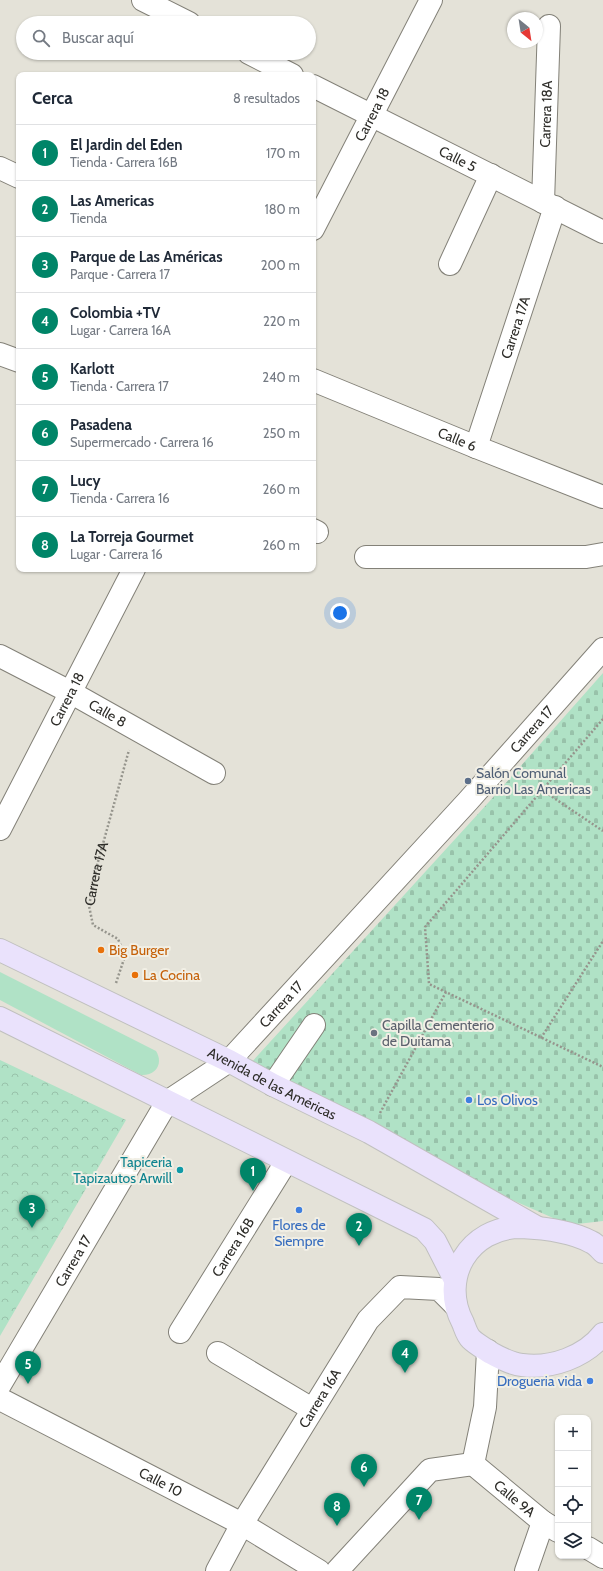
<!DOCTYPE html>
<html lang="es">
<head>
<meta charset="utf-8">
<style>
	:root { --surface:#fff; --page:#f6f6f7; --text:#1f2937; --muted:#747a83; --line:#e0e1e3; --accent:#008568 }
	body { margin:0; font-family:Cabin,sans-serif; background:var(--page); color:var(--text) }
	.controls { position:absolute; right:12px; bottom:12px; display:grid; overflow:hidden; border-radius:8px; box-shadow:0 1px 3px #0004 }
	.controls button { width:36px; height:36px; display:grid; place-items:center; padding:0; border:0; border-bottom:1px solid var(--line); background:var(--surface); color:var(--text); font:20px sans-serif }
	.compass { position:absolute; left:507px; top:12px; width:36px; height:36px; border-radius:50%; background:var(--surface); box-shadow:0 1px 3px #0004; rotate:150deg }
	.you { position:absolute; left:340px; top:613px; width:14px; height:14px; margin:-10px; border:3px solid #fff; border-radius:50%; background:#1a73e8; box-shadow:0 0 0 6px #1a73e833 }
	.badge { display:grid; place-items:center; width:26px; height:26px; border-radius:50%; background:var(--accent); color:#fff; font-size:13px; font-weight:700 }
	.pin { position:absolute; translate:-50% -33px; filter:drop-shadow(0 1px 2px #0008) }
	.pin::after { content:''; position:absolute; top:21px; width:14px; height:12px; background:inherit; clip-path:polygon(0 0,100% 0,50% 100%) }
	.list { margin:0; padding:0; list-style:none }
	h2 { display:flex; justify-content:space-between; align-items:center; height:52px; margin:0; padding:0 16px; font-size:17px }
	h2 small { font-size:13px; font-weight:400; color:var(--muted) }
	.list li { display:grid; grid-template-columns:26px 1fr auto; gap:12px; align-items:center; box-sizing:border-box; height:56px; padding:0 16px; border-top:1px solid var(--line) }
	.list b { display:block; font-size:15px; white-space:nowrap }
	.list p { margin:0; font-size:13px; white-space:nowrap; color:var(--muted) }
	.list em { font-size:13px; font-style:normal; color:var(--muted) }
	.icon { flex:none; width:22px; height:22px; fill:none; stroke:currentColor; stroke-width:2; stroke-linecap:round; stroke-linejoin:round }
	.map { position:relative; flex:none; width:603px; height:1571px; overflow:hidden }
	.search { position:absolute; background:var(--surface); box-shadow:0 1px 3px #0004; left:16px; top:16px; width:300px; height:44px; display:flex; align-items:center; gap:10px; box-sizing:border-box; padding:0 14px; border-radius:22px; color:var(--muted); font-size:15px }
	.panel { position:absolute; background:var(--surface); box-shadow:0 1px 3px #0004; left:16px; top:72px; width:300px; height:500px; border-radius:8px }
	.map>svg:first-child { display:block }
	.green { fill:#b0e2c6 }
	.cemetery { fill:url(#cemetery-stones) }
	.park { fill:url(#park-crowns) }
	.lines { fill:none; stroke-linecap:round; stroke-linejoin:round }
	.minor-casing { stroke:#838178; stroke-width:24 }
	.major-casing { stroke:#c0c0bf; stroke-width:24 }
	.path { stroke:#96958d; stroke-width:2.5; stroke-dasharray:2 2; stroke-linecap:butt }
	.minor { stroke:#fff; stroke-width:22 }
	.major { stroke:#eae2fc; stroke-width:22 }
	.service-dot { fill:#5c6f8a; stroke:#f1efe5; stroke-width:1.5 }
	.food-dot { fill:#e8710a; stroke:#f1efe5; stroke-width:1.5 }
	.worship-dot { fill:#6b7280; stroke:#f1efe5; stroke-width:1.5 }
	.shop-dot { fill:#3f7fe0; stroke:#f1efe5; stroke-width:1.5 }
	.culture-dot { fill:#0f9aa8; stroke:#f1efe5; stroke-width:1.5 }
	.labels { text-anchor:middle; stroke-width:4; stroke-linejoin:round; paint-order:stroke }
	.street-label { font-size:14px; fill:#2e2d29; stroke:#f1efe5 }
	.service-label { font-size:14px; fill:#4e5e75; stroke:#f1efe5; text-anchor:start }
	.food-label { font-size:14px; fill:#c56008; stroke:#f1efe5; text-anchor:start }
	.worship-label { font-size:14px; fill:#5b616d; stroke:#f1efe5; text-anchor:start }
	.shop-label { font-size:14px; fill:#366cbe; stroke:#f1efe5; text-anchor:start }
	.culture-label { font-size:14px; fill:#0d838f; stroke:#f1efe5; text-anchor:end }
</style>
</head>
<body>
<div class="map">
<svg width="603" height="1571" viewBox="0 0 603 1571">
	<defs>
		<pattern id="cemetery-stones" width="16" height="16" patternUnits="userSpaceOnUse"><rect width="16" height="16" fill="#b0e2c6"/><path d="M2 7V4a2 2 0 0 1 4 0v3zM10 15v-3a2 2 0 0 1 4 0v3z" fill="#98c2aa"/></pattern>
		<pattern id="park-crowns" width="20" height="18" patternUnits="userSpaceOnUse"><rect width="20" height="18" fill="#b0e2c6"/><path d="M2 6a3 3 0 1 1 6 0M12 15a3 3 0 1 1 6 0" fill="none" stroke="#98c2aa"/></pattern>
	</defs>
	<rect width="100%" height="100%" fill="#e4e2d8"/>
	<path class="green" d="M 0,972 L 156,1051 C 164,1064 155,1076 141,1075 L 0,1000 Z"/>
	<polygon class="cemetery" points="603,673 603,1221 569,1225 510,1199 417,1146 250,1064 488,803"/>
	<polygon class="park" points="0,1060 126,1120 0,1336"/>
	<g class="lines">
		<g class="minor-casing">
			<g id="minor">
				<polyline points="143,0 189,23"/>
				<polyline points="249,53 292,75"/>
				<path id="s2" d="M 313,86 L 603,232"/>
				<polyline points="0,168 19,177"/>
				<path id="s3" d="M 543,202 L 549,26"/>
				<path id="s4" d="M 313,229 L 431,0"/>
				<polyline points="450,264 491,175"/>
				<polyline points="0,354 19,361"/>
				<path id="s5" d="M 313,380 L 476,447 L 603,497"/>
				<path id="s6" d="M 476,447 L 555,207"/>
				<polyline points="313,530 317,532"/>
				<polyline points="366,557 586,557 603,554"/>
				<path id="s7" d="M 0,656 L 70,692 L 214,773"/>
				<path id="s8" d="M 0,829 L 134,569"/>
				<polyline points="273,1085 314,1025"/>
				<path id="s9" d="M 180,1332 L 286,1162"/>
				<polyline points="218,1353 312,1409"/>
				<path id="s10" d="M 0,1385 L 167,1102 L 229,1061 L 468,801 L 603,649"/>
				<path id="s11" d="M 0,1399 L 242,1524 L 319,1571"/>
				<polyline points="473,1464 485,1407 488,1351"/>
				<path id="s12" d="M 473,1464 L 543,1522 L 558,1531"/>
				<polyline points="588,1548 603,1557"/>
				<path id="s13" d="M 217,1571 L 242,1524 L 368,1320 L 400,1287 L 439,1289 L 456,1306"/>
				<polyline points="337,1571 430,1470 473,1464"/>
				<polyline points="526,1571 543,1522"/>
			</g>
		</g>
		<g class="major-casing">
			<g id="major">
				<path id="s14" d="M 0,950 L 229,1061 L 273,1085 L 369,1132 L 538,1228"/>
				<polyline points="0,1018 424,1229 435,1241 455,1280"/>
				<path d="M 603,1252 C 599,1248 596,1244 591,1242 C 571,1231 543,1228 521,1227 C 469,1227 439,1278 463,1323 C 465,1328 467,1335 471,1339 C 476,1344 485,1349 491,1353 C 500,1358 511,1364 522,1365 C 551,1369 585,1357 603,1334"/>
			</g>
		</g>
		<g class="path">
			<polyline points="603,719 425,927 429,984 603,1067"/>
			<polyline points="542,790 603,831"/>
			<path id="s1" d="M 116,983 L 125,956 L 118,939 L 93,925 L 89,906 L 96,869 L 129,750"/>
			<polyline points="541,1038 603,941"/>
			<polyline points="380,1113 446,992"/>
		</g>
		<use href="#minor" class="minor"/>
		<use href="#major" class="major"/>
	</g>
	<circle class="service-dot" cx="468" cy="781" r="4"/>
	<g class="food-dot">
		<circle cx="101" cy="950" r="4"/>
		<circle cx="135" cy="975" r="4"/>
	</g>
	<circle class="worship-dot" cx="374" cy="1033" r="4"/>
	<g class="shop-dot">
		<circle cx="469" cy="1100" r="4"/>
		<circle cx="299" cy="1210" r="4"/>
		<circle cx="590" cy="1381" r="4"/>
	</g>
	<circle class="culture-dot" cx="180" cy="1170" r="4"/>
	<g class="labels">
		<g class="street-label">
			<text dy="5" stroke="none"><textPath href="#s3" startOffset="88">Carrera 18A</textPath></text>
			<text dy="5" stroke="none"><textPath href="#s4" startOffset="129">Carrera 18</textPath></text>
			<text dy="5" stroke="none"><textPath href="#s2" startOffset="162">Calle 5</textPath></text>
			<text dy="5" stroke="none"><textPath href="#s6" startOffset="126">Carrera 17A</textPath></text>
			<text dy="5" stroke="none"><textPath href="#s5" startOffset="156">Calle 6</textPath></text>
			<text dy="5" stroke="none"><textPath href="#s8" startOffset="146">Carrera 18</textPath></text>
			<text dy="5" stroke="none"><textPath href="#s7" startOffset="122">Calle 8</textPath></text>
			<text dy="5" stroke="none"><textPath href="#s10" startOffset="852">Carrera 17</textPath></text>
			<text dy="5" stroke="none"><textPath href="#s1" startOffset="128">Carrera 17A</textPath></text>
			<text dy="5" stroke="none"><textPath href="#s10" startOffset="480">Carrera 17</textPath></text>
			<text dy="5" stroke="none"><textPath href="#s14" startOffset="303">Avenida de las Américas</textPath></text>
			<text dy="5" stroke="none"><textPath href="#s9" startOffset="100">Carrera 16B</textPath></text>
			<text dy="5" stroke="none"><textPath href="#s10" startOffset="144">Carrera 17</textPath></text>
			<text dy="5" stroke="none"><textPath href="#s13" startOffset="201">Carrera 16A</textPath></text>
			<text dy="5" stroke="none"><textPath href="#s11" startOffset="181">Calle 10</textPath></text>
			<text dy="5" stroke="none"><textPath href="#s12" startOffset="54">Calle 9A</textPath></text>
		</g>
		<g class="service-label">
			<text x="476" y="778">Salón Comunal<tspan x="476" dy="16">Barrio Las Americas</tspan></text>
		</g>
		<g class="food-label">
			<text x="109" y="955">Big Burger</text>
			<text x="143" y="980">La Cocina</text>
		</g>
		<g class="worship-label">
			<text x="382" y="1030">Capilla Cementerio<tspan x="382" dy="16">de Duitama</tspan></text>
		</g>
		<g class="shop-label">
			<text x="477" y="1105">Los Olivos</text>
			<text x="299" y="1230" text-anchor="middle">Flores de<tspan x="299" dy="16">Siempre</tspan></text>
			<text x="582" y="1386" text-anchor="end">Drogueria vida</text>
		</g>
		<g class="culture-label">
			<text x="172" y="1167">Tapiceria<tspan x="172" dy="16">Tapizautos Arwill</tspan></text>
		</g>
	</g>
</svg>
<div class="controls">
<button>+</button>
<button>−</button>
<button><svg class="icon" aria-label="locate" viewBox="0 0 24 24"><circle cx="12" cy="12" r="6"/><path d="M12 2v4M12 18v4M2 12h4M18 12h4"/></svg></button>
<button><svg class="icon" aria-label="layers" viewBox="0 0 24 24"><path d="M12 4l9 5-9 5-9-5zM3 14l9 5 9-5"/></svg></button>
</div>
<svg class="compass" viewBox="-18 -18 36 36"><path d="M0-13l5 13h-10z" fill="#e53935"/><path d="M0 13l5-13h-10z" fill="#747a83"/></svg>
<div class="you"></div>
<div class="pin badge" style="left:253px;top:1191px">1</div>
<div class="pin badge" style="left:359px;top:1246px">2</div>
<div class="pin badge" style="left:32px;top:1228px">3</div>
<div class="pin badge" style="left:405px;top:1373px">4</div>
<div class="pin badge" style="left:28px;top:1384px">5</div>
<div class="pin badge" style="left:364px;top:1487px">6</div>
<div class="pin badge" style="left:419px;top:1520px">7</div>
<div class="pin badge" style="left:337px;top:1526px">8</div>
<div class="search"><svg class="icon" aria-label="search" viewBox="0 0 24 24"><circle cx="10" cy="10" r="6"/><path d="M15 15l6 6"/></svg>Buscar aquí</div>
<section class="panel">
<h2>Cerca<small>8 resultados</small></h2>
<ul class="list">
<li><span class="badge">1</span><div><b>El Jardin del Eden</b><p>Tienda · Carrera 16B</p></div><em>170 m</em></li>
<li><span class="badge">2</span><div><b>Las Americas</b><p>Tienda</p></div><em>180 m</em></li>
<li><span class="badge">3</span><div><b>Parque de Las Américas</b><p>Parque · Carrera 17</p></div><em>200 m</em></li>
<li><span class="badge">4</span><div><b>Colombia +TV</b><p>Lugar · Carrera 16A</p></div><em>220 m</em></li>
<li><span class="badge">5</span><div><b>Karlott</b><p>Tienda · Carrera 17</p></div><em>240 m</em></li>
<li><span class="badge">6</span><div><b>Pasadena</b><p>Supermercado · Carrera 16</p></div><em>250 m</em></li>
<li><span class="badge">7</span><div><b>Lucy</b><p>Tienda · Carrera 16</p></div><em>260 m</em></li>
<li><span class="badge">8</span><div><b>La Torreja Gourmet</b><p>Lugar · Carrera 16</p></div><em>260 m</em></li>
</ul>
</section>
</div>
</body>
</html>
